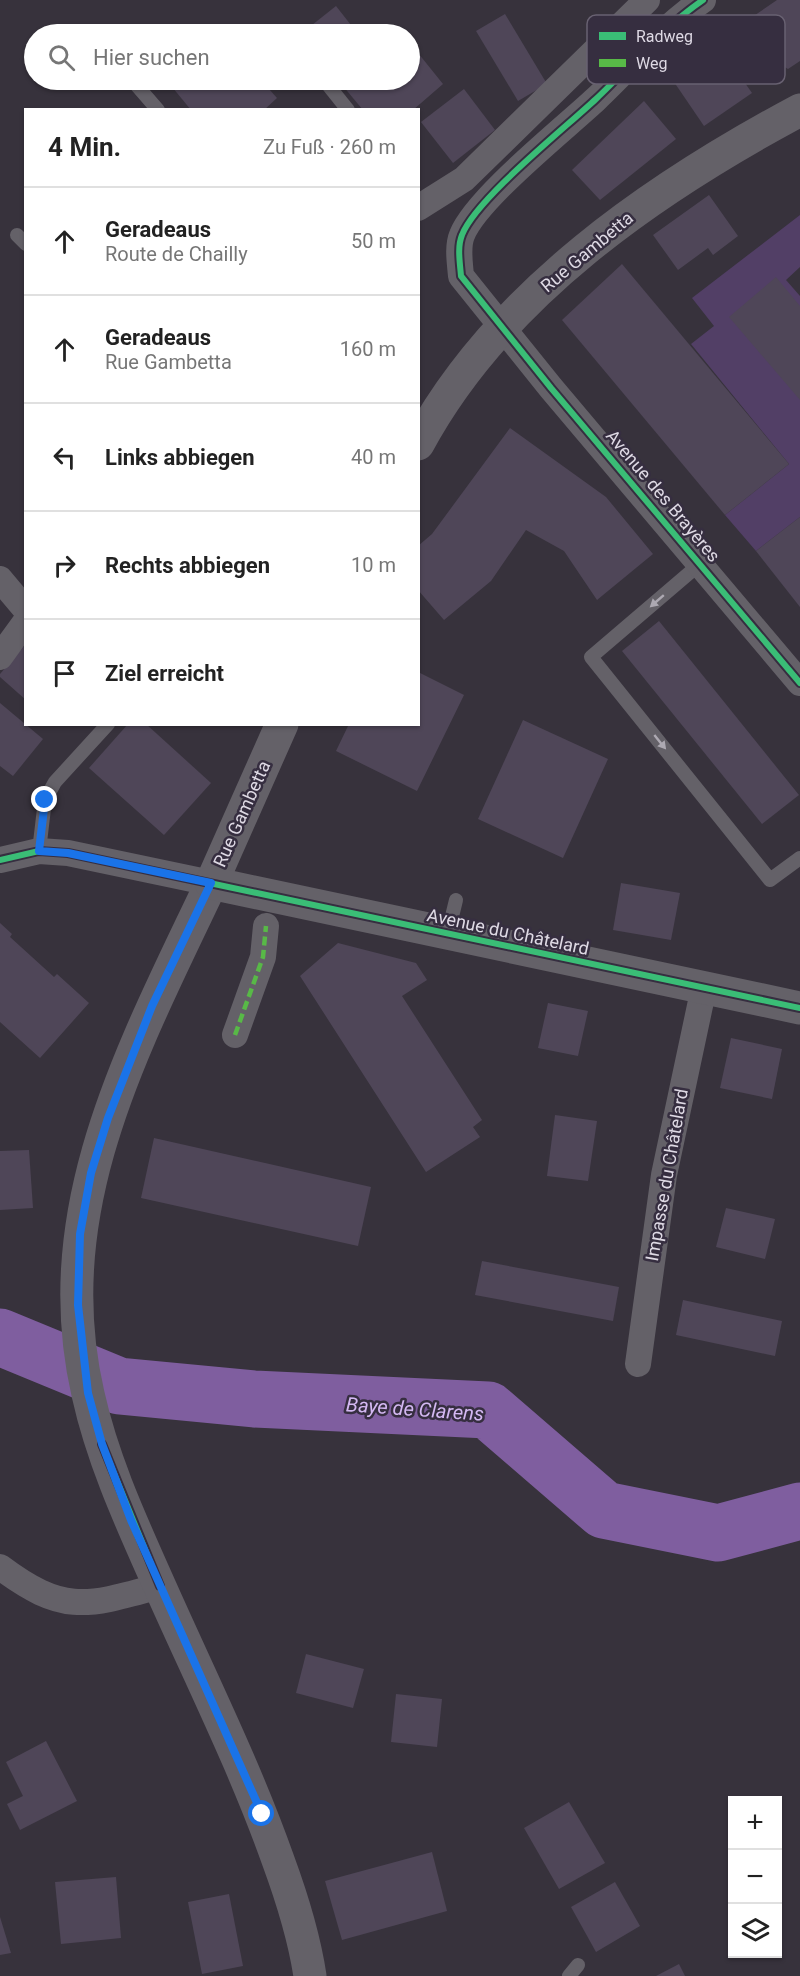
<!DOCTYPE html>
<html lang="de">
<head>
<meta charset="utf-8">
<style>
	:root { --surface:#fff; --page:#f6f6f6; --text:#222; --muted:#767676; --line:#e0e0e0 }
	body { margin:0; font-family:Roboto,sans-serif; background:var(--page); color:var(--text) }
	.controls { position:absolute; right:18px; bottom:18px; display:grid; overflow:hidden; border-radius:0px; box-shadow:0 2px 4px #0004 }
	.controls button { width:54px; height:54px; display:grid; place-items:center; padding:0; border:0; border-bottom:2px solid var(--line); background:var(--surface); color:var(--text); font:30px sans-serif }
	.stop { position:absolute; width:18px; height:18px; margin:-14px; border:4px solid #1a73e8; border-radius:50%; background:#fff }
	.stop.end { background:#1a73e8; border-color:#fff; box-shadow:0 2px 6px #0008 }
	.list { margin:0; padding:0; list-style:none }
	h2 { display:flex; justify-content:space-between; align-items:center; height:78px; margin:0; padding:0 24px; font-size:26px }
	h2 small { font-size:20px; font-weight:400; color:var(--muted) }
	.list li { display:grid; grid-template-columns:39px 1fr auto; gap:18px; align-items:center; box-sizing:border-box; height:108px; padding:0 24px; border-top:2px solid var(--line) }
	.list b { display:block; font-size:22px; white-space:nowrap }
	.list p { margin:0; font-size:20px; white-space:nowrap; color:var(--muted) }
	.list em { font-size:20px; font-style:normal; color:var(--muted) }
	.icon { flex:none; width:33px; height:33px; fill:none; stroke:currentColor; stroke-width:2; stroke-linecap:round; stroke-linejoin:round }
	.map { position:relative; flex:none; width:800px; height:1976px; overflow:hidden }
	.search { position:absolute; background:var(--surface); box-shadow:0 2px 4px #0004; left:24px; top:24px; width:396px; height:66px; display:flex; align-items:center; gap:15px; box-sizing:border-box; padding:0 21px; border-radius:33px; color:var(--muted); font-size:22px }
	.panel { position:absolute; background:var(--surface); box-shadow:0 2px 4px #0004; left:24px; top:108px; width:396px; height:618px; border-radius:0px }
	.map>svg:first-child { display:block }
	.green { fill:#523f66 }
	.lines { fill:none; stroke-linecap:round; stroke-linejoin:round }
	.river { stroke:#7f5e9f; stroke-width:57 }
	.building { fill:#4f4658 }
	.lane { stroke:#646168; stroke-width:14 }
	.street { stroke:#646168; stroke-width:26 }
	.secondary { stroke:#646168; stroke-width:33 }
	.quiet { stroke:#58b947; stroke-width:4.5; stroke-dasharray:9 4.5; stroke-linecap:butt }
	.cycleway-casing { stroke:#362e40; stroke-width:10 }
	.cycleway { stroke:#3abd76; stroke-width:6 }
	.oneway { fill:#ada9b2 }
	.route { stroke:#1a73e8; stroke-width:8 }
	.labels { text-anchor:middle; stroke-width:5; stroke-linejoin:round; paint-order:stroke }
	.street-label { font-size:18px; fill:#ded9e4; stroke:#362e40 }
	.water-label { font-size:20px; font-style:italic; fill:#d4b8f2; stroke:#362e40 }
	.key { fill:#362e40; stroke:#686171; stroke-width:1.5 }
	.key-label { font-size:16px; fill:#ded9e4 }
</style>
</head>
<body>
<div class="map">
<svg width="800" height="1976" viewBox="0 0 800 1976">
	<rect width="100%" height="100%" fill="#37323c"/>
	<polygon class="green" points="800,215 800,267 786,280 800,296 800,517 756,551 725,515 789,464 691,344 714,326 692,298"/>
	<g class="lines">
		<polyline class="river" points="0,1337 119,1386 254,1399 488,1410 604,1510 718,1533 800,1511"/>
	</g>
	<g class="building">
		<polygon points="777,0 800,0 800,61 788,69 783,66 771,74 742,24"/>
		<polygon points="336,6 358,34 311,34 307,29"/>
		<polygon points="505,14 547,84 518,101 476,31"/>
		<polygon points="410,43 443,84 413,110 363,110 338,80 410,80"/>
		<polygon points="719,46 752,93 704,126 672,79"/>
		<polygon points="171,80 261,80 277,98 264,110 191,110 168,82"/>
		<polygon points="464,89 495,130 453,163 421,122"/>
		<polygon points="644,101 676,139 600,200 572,170"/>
		<polygon points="709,195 738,236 713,255 708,248 678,270 653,235"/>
		<polygon points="622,264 789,464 725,515 562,320"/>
		<polygon points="776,277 800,306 800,400 729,317"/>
		<polygon points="510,428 606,497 653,554 597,600 564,551 526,530 491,581 444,620 418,590 418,546 432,534"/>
		<polygon points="800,517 800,607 756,551"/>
		<polygon points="659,621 799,795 762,824 622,651"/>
		<polygon points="26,644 26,700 0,677 0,674"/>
		<polygon points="418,672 464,695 417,791 336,751 349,724 418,724"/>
		<polygon points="0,703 43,739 13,776 0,766"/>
		<polygon points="523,720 608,759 563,858 478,819"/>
		<polygon points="128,724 146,724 211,783 164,835 89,768"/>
		<polygon points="621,883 680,893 671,940 613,930"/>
		<polygon points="0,923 12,934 10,937 54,977 57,974 89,1003 40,1058 0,1022"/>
		<polygon points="338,943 416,963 427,980 402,996 482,1120 473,1127 480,1137 426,1172 300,976"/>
		<polygon points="548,1003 588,1011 578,1056 538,1048"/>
		<polygon points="731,1038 782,1049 772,1099 720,1088"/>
		<polygon points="555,1115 597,1121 588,1181 547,1176"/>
		<polygon points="154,1138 371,1187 358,1246 141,1198"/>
		<polygon points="29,1150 33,1208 0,1210 0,1151"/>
		<polygon points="726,1208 775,1219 765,1259 716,1247"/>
		<polygon points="482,1261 619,1287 613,1321 475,1295"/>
		<polygon points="683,1300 782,1321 775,1356 676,1335"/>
		<polygon points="306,1654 364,1669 353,1708 296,1693"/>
		<polygon points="396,1694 442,1699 437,1747 391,1742"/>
		<polygon points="46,1741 77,1801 20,1830 7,1804 23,1796 6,1762"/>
		<polygon points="569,1802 605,1863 559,1889 524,1828"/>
		<polygon points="432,1852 447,1911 342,1940 325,1881"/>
		<polygon points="116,1877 121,1938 61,1944 55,1882"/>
		<polygon points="615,1882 640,1926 596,1952 571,1907"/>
		<polygon points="229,1894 243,1966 202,1974 188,1902"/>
		<polygon points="0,1917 11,1953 0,1955"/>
		<polygon points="679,1964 685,1976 656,1976"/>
	</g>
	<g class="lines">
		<g class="lane">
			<polyline points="132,80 158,110"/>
			<polyline points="324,80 348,110"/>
			<polyline points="17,235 26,244"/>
			<polyline points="701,563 591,657 770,880 800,858"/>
			<polyline points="39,851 45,800 55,782 108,724"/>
			<polyline points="448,933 456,900"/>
			<polyline points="569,1976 578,1965"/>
		</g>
		<g class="street">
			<path d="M 703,0 C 662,28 632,65 596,99 C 564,129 476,199 462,235 C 457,247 460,263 461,276 L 551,388 L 800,683"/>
			<polyline points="418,208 464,179 647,0"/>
			<polyline points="0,579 26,610"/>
			<polyline points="0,657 26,621"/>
			<polyline points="0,860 39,851 68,853 211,883"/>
			<polyline points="235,1035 263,957 266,926"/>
			<polyline points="638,1364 664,1175 704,987"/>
			<path d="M 0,1567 C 64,1615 87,1606 160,1586"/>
		</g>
		<g class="secondary">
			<path d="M 418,444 C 499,294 654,188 800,110"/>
			<path d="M 282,724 C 258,777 235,831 211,884 C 134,1047 45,1207 88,1394 C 103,1462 133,1526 161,1589 C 201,1679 245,1767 278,1860 C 292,1898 304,1936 310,1976"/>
			<polyline points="211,883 800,1008"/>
		</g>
		<polyline class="quiet" points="235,1035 263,957 266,926"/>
		<g class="cycleway-casing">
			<g id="cycleway">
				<path d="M 703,0 C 662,28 632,65 596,99 C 564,129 476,199 462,235 C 457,247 460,263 461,276 L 551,388 L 800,683"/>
				<polyline points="0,860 39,851 68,853 800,1008"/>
				<polyline points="102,1444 160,1586"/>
			</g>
		</g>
		<use href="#cycleway" class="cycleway"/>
	</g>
	<defs><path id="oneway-solid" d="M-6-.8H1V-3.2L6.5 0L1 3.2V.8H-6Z" transform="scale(1.5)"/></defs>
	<g class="oneway">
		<use href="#oneway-solid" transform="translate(657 601) rotate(139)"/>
		<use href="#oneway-solid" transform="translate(660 742) rotate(51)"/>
	</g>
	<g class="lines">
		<polyline class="route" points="45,800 39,851 68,853 211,883 152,1006 108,1118 91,1173 80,1234 78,1305 88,1393 102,1444 131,1520 262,1814"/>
	</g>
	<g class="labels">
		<g class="street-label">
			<text transform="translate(587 252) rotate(-40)" y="6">Rue Gambetta</text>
			<text transform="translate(663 496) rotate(50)" y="6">Avenue des Brayères</text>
			<text transform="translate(242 814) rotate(-66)" y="6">Rue Gambetta</text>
			<text transform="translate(508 932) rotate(12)" y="6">Avenue du Châtelard</text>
			<text transform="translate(667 1175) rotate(-80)" y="6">Impasse du Châtelard</text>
		</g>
		<g class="water-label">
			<text transform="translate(415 1409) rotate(4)" y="7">Baye de Clarens</text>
		</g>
	</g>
	<rect x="587" y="15" width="198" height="69" rx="9" class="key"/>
	<rect x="599" y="32" width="27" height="8" fill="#3abd76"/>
	<rect x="599" y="59" width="27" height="8" fill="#58b947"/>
	<g class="key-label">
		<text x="636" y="42">Radweg</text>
		<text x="636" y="69">Weg</text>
	</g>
</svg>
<div class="controls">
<button>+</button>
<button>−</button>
<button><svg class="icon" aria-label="layers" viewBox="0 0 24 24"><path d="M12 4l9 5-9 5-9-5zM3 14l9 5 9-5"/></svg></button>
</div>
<div class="stop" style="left:262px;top:1814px"></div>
<div class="stop end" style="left:45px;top:800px"></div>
<div class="search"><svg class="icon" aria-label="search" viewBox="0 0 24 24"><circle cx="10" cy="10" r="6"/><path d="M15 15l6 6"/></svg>Hier suchen</div>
<section class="panel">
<h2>4 Min.<small>Zu Fuß · 260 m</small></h2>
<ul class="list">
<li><svg class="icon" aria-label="ahead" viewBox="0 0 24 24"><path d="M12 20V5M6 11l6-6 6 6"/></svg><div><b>Geradeaus</b><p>Route de Chailly</p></div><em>50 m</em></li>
<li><svg class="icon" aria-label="ahead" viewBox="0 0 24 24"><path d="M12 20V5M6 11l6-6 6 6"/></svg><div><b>Geradeaus</b><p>Rue Gambetta</p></div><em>160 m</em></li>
<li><svg class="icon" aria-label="left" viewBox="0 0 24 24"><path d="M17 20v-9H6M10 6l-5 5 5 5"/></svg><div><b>Links abbiegen</b></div><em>40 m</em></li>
<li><svg class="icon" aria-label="right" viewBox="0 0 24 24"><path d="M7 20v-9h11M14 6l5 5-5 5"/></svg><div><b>Rechts abbiegen</b></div><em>10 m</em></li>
<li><svg class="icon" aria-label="arrive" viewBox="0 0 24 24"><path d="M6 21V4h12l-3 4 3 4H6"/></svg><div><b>Ziel erreicht</b></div></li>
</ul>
</section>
</div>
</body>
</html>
